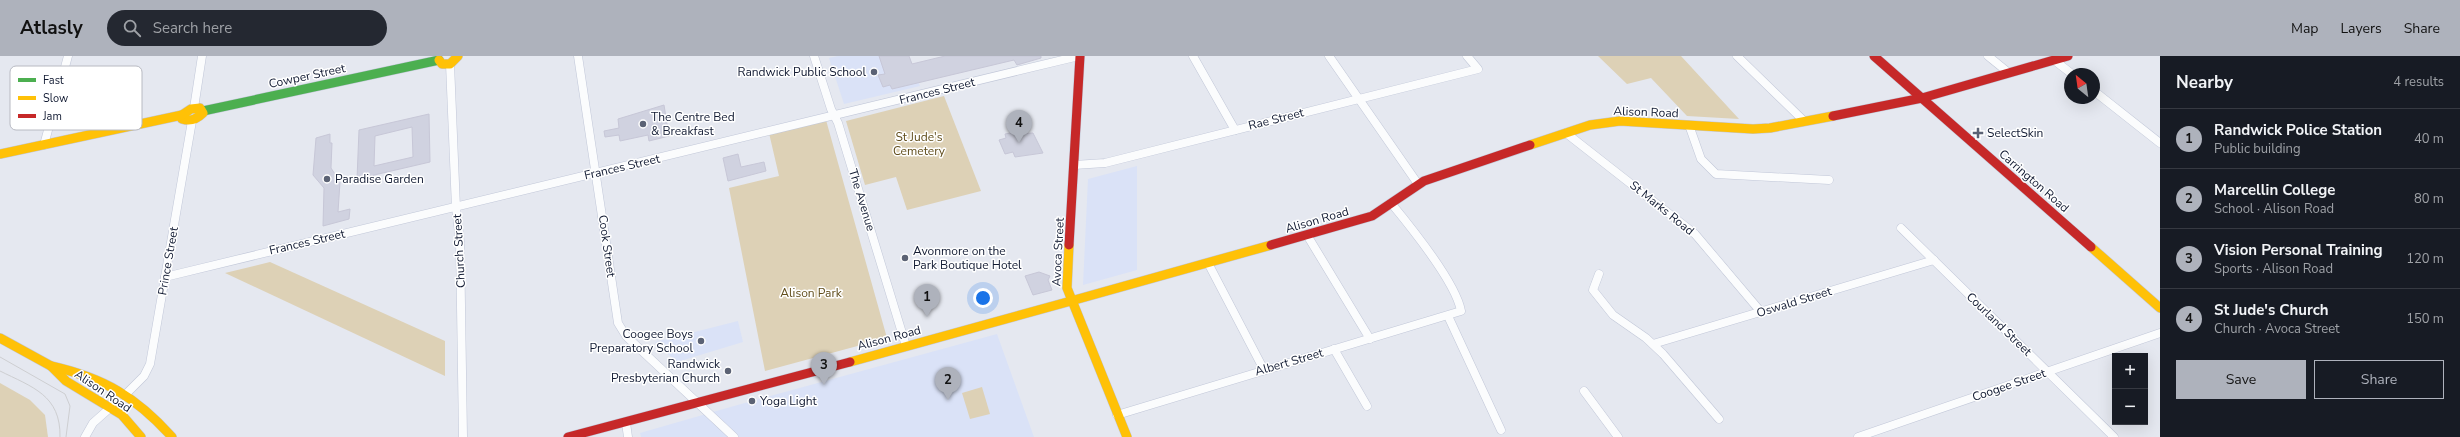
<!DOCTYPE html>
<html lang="en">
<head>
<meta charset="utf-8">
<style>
	:root { --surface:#171b24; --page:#242831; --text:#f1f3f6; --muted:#9ea1a6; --line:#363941; --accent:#aeb2bc }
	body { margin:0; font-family:"Nunito Sans",sans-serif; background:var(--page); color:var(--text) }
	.controls { position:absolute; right:12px; bottom:12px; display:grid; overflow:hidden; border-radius:0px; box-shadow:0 4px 16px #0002 }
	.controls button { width:36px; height:36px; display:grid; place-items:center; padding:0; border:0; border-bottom:1px solid var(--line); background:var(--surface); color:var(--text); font:20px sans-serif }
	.compass { position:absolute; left:2064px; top:12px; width:36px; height:36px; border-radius:50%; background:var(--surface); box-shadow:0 4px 16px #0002; rotate:331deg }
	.you { position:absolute; left:983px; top:242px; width:14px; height:14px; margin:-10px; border:3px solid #fff; border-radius:50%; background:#1a73e8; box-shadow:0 0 0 6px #1a73e833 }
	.badge { display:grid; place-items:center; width:26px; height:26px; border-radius:50%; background:var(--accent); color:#111; font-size:13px; font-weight:700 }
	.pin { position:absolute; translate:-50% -33px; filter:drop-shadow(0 1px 2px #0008) }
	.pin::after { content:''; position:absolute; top:21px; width:14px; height:12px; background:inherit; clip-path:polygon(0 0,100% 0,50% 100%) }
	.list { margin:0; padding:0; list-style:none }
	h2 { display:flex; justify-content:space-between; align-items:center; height:52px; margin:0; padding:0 16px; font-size:17px }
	h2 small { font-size:13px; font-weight:400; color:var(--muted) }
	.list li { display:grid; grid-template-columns:26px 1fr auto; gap:12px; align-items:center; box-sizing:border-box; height:60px; padding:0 16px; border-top:1px solid var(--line) }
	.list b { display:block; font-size:15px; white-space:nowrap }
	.list p { margin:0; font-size:13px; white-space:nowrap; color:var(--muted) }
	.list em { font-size:13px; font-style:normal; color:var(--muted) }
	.actions { display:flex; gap:8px; padding:12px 16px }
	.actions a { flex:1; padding:9px 0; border:1px solid var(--accent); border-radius:0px; text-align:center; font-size:14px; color:var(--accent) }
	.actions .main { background:var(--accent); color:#111 }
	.icon { flex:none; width:22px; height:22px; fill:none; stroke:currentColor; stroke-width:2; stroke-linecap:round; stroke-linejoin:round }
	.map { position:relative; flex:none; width:2160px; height:381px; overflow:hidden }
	header { display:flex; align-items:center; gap:24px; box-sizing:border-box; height:56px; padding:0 20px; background:var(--accent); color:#111 }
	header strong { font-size:19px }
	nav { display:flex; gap:22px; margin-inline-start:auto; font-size:14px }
	.search { width:280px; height:36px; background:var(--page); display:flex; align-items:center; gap:10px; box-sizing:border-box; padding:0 14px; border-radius:22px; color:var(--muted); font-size:15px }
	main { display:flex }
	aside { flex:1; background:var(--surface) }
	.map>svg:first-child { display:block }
	.built { fill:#dae2f7 }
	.green { fill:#ddd1b6 }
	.building { fill:#d0d2e0; stroke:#c7c7d7; fill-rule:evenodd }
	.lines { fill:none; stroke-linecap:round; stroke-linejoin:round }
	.street-casing { stroke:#c1c7d8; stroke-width:9 }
	.fast-casing { stroke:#c1c7d8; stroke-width:10 }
	.slow-casing { stroke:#c1c7d8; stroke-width:10 }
	.jam-casing { stroke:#c1c7d8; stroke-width:10 }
	.street { stroke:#fbfcfd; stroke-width:8 }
	.fast { stroke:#4caf50; stroke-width:9 }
	.slow { stroke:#ffc107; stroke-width:9 }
	.jam { stroke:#c62828; stroke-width:9 }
	.tram { stroke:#cdced1; stroke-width:1 }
	.poi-dot { fill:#5b6274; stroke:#fff; stroke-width:1.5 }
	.labels { text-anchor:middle; stroke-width:3; stroke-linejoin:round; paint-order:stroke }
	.poi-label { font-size:12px; fill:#111a32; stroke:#fff; text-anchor:start }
	.street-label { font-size:12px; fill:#111a32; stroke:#fff }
	.park-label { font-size:12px; fill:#604d1b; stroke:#fff }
	.key { fill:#fff; stroke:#b8bac2; stroke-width:1 }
	.key-label { font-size:11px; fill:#111a32 }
</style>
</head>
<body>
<header>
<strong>Atlasly</strong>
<div class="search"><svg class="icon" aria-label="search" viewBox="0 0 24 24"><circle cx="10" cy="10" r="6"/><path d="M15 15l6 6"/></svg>Search here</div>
<nav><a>Map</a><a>Layers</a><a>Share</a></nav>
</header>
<main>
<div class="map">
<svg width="2160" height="381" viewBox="0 0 2160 381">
	<rect width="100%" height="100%" fill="#e5e8f0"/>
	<g class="built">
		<polygon points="838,0 907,0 920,30 844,48 829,2"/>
		<polygon points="1137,110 1137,214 1083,229 1088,123"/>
		<polygon points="738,265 743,286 677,306 655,286"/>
		<polygon points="997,278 1034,381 641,381 640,377 734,350"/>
	</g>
	<g class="green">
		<polygon points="1598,0 1681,0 1739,63 1687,60 1651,22 1627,28"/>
		<polygon points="944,40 981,135 907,154 896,121 865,129 846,65"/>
		<polygon points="826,64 887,282 765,315 729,132 779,120 769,77"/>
		<polygon points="270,206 445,285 445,320 225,217"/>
		<polygon points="0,327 30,344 45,359 48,381 0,381"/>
		<polygon points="982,331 990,358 970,363 962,337"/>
	</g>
	<g class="building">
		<polygon points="879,0 909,0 912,8 945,0 1041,0 1041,2 1017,9 1014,4 892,33 890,29 883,31 878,19 885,18"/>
		<polygon points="664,49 669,80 649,85 648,79 620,85 619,79 605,81 604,75 619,72 618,63"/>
		<path d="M 429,58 L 430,106 L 357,123 L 359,74 ZM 412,71 L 413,101 L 374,110 L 375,80 Z"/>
		<polygon points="1016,76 1018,78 1033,77 1043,97 1015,101 1013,96 1005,98 999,84 1006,82 1005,78"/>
		<polygon points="330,78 330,87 332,87 331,112 340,126 338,156 350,153 349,163 323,170 324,132 313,119 316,82"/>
		<polygon points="738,98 741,111 764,106 766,115 728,125 723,102"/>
		<polygon points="1039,216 1050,220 1048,224 1052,234 1033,239 1025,220"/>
	</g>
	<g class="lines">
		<g class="street-casing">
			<g id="street">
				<polyline points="578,0 618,267 626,280 734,381"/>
				<polyline points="814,0 831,53 838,67 906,290"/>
				<polyline points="1193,0 1235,74"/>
				<polyline points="1329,0 1418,128"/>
				<polyline points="1737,0 1804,65"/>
				<polyline points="1988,0 2009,17"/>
				<polyline points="2054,4 2072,18"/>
				<polyline points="450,8 456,152 460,185 463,381"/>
				<polyline points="2094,35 2160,87"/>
				<polyline points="194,52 202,0"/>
				<polyline points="1689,69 1701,103 1716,118 1829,124"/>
				<polyline points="1566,77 1695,178 1761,256"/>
				<polyline points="44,89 68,0"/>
				<polyline points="1074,109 1105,107 1478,13 1467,0"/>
				<polyline points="1901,172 2114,381"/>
				<polyline points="1307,179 1370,283"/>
				<polyline points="1208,207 1264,314"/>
				<polyline points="1599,218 1593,234 1613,259 1646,282 1663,298 1719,363"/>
				<polyline points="165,221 1079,0"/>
				<polyline points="1448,260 1501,374"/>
				<polyline points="1653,288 1934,204"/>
				<polyline points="1334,293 1367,350"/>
				<polyline points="1584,335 1618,381"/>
				<polyline points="127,337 144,320 150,308 192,65"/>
				<path d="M 1117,359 L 1461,255 C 1456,227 1410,170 1391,147"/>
				<polyline points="626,367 628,381"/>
				<polyline points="85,381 93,367 111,351"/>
				<polyline points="1858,381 2160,277"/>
			</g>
		</g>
		<g class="fast-casing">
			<polyline id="fast" points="203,55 439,4"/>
		</g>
		<g class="slow-casing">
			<g id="slow">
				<polyline points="439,4 442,8 450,8 458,0"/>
				<path d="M 200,52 L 203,57 C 197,63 191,66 182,63 L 182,59 L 191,53 Z"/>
				<polyline points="1530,89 1590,69 1620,65 1753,73 1770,72 1833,60"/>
				<polyline points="0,98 182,59"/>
				<polyline points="1069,189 1067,232 1127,381"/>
				<polyline points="2091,191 2160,252"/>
				<polyline points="1071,245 1271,189"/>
				<polyline points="0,282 51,310 66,325 122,359 141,381"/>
				<polyline points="850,306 1071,245"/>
				<path d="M 51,310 C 104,322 136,341 172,381"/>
			</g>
		</g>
		<g class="jam-casing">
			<g id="jam">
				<polyline points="1874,0 2091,191"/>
				<polyline points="1833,60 1922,42 2068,0"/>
				<polyline points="1069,189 1080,0"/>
				<polyline points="1271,189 1372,160 1424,125 1530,89"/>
				<polyline points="568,381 850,306"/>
			</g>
		</g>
		<use href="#street" class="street"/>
		<use href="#fast" class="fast"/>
		<use href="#slow" class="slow"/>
		<use href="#jam" class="jam"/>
		<g class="tram">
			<polyline points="0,301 65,338 70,350 66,381"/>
			<path d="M 0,315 C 32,331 61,339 60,381"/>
		</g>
	</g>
	<g class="poi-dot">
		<circle cx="874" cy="16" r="4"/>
		<circle cx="643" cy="68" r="4"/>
		<path d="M1976 71h4v4h4v4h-4v4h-4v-4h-4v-4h4z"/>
		<circle cx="327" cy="123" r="4"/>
		<circle cx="905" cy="202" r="4"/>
		<circle cx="701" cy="285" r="4"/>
		<circle cx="728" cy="315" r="4"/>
		<circle cx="752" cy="345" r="4"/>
	</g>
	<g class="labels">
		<g class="poi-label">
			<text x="866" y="20" text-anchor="end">Randwick Public School</text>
			<text x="651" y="65">The Centre Bed<tspan x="651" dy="14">&amp; Breakfast</tspan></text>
			<text x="1987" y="81">SelectSkin</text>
			<text x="335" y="127">Paradise Garden</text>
			<text x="913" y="199">Avonmore on the<tspan x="913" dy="14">Park Boutique Hotel</tspan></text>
			<text x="693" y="282" text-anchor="end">Coogee Boys<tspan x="693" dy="14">Preparatory School</tspan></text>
			<text x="720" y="312" text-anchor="end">Randwick<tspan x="720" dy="14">Presbyterian Church</tspan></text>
			<text x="760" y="349">Yoga Light</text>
		</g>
		<g class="street-label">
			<text transform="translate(307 20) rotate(-12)" y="4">Cowper Street</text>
			<text transform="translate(937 35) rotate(-14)" y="4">Frances Street</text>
			<text transform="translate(1646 56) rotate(2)" y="4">Alison Road</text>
			<text transform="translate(1276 63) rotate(-14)" y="4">Rae Street</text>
			<text transform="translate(622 111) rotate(-13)" y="4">Frances Street</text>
			<text transform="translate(2034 125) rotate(41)" y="4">Carrington Road</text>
			<text transform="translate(862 144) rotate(73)" y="4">The Avenue</text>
			<text transform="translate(1662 152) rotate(39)" y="4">St Marks Road</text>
			<text transform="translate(1317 164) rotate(-16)" y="4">Alison Road</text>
			<text transform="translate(307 186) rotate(-13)" y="4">Frances Street</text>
			<text transform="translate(607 190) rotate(82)" y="4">Cook Street</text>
			<text transform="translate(459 195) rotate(-93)" y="4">Church Street</text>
			<text transform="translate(1058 196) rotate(-87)" y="4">Avoca Street</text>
			<text transform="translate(168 205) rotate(-80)" y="4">Prince Street</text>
			<text transform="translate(1794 246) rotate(-17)" y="4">Oswald Street</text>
			<text transform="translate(1999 268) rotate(44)" y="4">Courland Street</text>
			<text transform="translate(889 282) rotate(-15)" y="4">Alison Road</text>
			<text transform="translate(1289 306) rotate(-16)" y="4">Albert Street</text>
			<text transform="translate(2009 329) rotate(-19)" y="4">Coogee Street</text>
			<text transform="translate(103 335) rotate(34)" y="4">Alison Road</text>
		</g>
		<g class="park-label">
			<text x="919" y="85">St Jude's<tspan x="919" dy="14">Cemetery</tspan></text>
			<text x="811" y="241">Alison Park</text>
		</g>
	</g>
	<rect x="10" y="10" width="132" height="64" rx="6" class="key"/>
	<rect x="18" y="22" width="18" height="4" fill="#4caf50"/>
	<rect x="18" y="40" width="18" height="4" fill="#ffc107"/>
	<rect x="18" y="58" width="18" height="4" fill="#c62828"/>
	<g class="key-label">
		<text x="43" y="28">Fast</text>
		<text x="43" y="46">Slow</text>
		<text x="43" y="64">Jam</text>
	</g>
</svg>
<div class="controls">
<button>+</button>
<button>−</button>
</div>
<svg class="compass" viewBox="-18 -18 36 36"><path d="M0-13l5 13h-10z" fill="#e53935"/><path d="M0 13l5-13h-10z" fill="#9ea1a6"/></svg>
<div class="you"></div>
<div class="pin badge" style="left:927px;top:261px">1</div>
<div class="pin badge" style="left:948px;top:344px">2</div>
<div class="pin badge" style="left:824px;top:329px">3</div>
<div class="pin badge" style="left:1019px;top:87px">4</div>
</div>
<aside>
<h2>Nearby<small>4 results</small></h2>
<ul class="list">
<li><span class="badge">1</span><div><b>Randwick Police Station</b><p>Public building</p></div><em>40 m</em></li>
<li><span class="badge">2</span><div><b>Marcellin College</b><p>School · Alison Road</p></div><em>80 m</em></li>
<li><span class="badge">3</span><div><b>Vision Personal Training</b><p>Sports · Alison Road</p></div><em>120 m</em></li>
<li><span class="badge">4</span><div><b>St Jude's Church</b><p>Church · Avoca Street</p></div><em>150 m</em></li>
</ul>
<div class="actions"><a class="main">Save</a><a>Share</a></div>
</aside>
</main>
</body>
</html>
